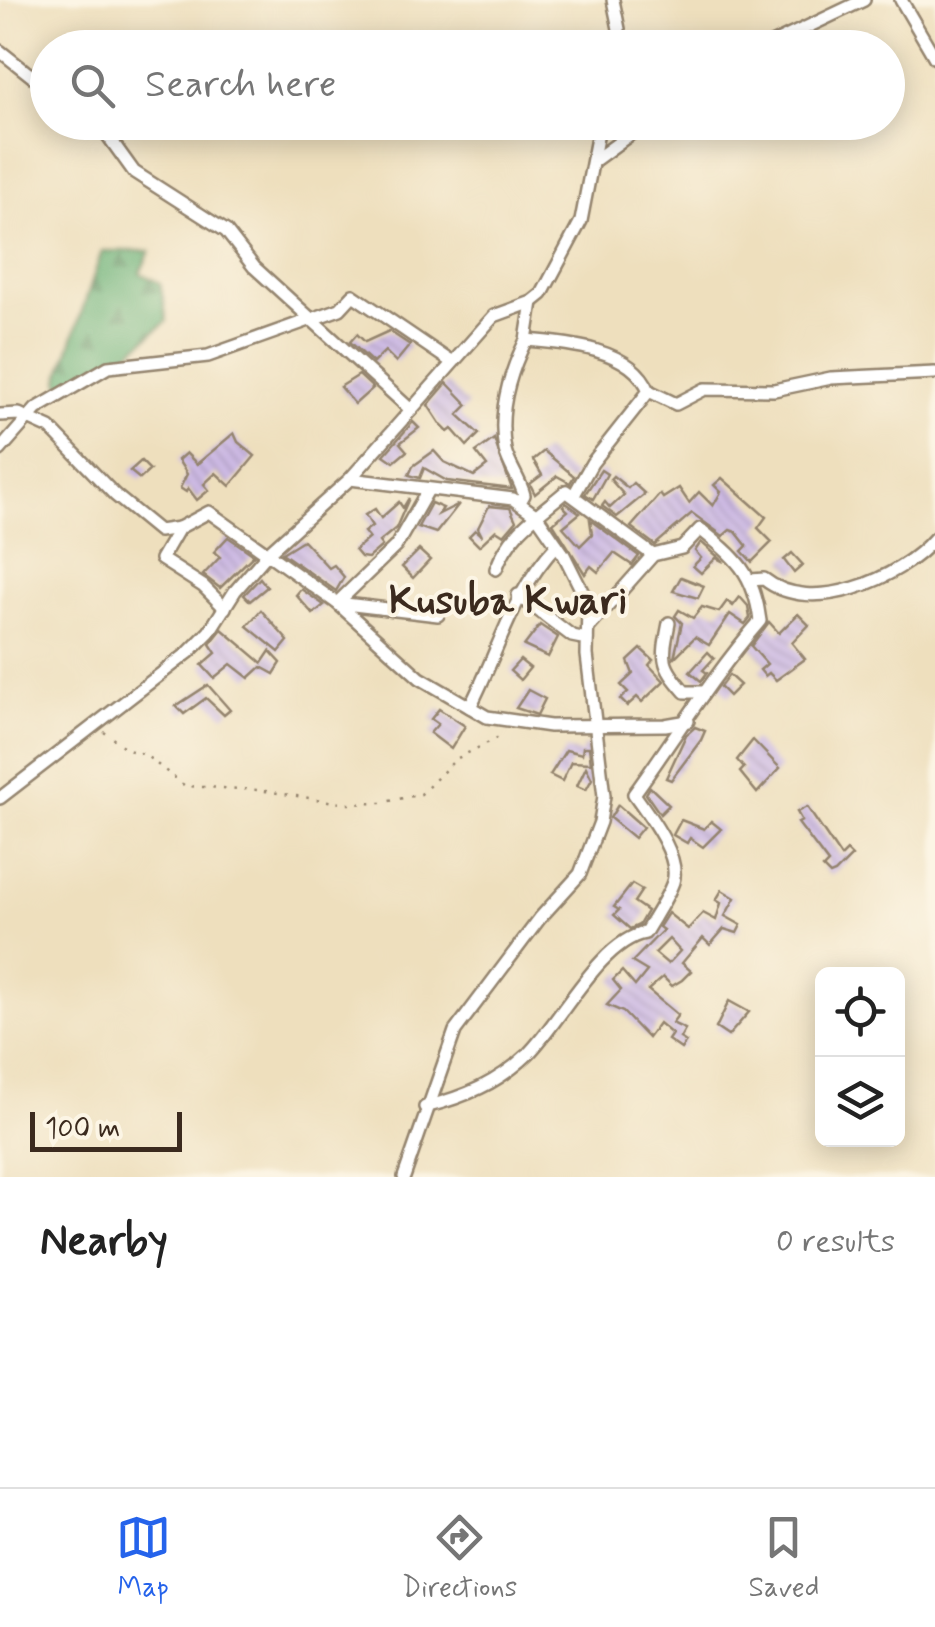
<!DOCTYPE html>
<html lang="en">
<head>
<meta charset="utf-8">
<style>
	:root { --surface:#fff; --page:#f2f2f2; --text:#222; --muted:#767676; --line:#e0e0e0; --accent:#2563eb }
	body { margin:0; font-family:Mynerve,sans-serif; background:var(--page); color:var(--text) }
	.controls { position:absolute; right:30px; bottom:30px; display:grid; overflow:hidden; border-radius:15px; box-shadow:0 5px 25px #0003 }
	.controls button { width:90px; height:90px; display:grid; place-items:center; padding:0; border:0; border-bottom:2px solid var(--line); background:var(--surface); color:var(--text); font:50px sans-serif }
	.scale { position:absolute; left:30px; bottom:25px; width:152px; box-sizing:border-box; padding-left:10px; border:5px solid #3b2a1e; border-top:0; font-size:28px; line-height:35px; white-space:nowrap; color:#3b2a1e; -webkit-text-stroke:8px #fcf5e5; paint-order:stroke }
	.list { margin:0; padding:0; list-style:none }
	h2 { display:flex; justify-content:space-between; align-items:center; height:130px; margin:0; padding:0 40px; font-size:42px }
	h2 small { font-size:32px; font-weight:400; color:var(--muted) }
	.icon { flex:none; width:55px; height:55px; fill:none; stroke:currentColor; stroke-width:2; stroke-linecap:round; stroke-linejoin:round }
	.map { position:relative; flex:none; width:935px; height:1177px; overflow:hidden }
	.search { position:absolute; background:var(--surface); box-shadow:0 5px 25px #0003; left:30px; right:30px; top:30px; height:110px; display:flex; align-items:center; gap:25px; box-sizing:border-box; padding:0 35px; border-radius:55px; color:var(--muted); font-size:38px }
	.sheet { height:310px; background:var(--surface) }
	nav { display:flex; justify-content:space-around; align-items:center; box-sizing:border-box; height:140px; border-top:2px solid var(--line); background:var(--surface); font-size:28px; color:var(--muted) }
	nav a { display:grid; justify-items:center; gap:5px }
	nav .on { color:var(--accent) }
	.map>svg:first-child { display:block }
	.forest { fill:url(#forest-firs); stroke:#526d49; stroke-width:2.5 }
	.building { fill:url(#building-back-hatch); fill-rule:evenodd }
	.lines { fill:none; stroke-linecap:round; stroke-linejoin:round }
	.minor-casing { stroke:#94846e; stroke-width:16 }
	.path { stroke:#94846e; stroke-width:2.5; stroke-dasharray:2.5 8; stroke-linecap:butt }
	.minor { stroke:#fff; stroke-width:11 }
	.labels { text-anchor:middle; stroke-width:8; stroke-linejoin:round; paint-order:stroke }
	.quarter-label { font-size:40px; font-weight:bold; fill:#3b2a1e; stroke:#fcf5e5 }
</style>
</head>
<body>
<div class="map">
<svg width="935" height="1177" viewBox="0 0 935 1177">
	<defs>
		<pattern id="forest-firs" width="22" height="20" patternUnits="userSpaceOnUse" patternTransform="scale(2.5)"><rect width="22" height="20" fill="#69b074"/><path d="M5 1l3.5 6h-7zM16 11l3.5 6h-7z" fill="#588f5f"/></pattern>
		<pattern id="building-back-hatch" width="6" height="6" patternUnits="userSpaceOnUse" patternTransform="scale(2.5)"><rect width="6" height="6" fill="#ccb9e3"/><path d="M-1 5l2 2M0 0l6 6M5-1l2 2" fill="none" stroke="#b09fc2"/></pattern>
	</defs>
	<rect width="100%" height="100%" fill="#fcf5e5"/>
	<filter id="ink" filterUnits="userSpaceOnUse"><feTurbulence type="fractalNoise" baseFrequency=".01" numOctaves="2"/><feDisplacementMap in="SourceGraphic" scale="20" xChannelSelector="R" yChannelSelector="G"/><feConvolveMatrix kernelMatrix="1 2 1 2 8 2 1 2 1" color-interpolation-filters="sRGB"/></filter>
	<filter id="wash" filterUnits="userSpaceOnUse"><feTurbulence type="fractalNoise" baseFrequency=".0048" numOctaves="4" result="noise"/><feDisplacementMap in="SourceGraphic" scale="40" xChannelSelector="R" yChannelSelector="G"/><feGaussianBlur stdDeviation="2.25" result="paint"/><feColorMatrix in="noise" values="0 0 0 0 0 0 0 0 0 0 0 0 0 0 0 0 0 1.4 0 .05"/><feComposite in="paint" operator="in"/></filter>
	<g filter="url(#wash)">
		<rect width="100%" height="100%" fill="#eedfbd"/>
		<polygon class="forest" points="102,251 150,251 140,273 160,283 167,321 123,358 105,363 62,390 59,380"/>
		<g id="blocks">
			<g class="building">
				<polygon points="389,331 410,345 396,362 385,351 373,363 350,342 357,334 365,342"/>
				<polygon points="359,375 373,388 355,404 340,387"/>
				<polygon points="447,383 468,405 458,415 479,434 467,446 452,429 448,432 441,425 428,405"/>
				<polygon points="413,422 419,428 400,443 407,451 394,462 384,455"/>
				<polygon points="234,433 238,442 255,456 230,486 216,473 204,484 209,490 197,500 188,488 186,492 180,488 187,474 178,460 186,453 197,464"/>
				<polygon points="494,439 512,489 447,481 424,468 420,478 409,475 413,466 434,451 444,462 474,476 487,466 476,452"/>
				<polygon points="544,451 574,476 570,483 557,476 535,494 530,484 542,475 533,460"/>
				<polygon points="141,461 150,470 140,479 130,471"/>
				<polygon points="601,470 607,474 593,499 585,494"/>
				<polygon points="613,476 628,488 633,483 645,494 617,517 602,506 605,502 610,508 624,495 610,479"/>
				<polygon points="722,478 766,517 758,528 772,542 752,562 742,551 747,546 736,532 730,530 723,536 692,513 655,545 631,527 660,494 663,498 679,488 689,503 699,492 713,506 721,492 714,485"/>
				<polygon points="409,498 396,528 379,542 382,546 368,558 361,557 355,550 369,538 364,532 372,526 365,515 375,509 381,518 399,502 403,508"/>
				<polygon points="431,503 443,508 439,514 459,504 436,533 418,527"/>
				<polygon points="566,503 580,513 563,527 580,546 592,534 590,520 639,556 632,565 614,553 598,572 591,566 585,574 553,523 568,511 563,506"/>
				<polygon points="489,506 510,508 516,521 504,535 496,530 479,546 469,536 475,530 482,536 478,528"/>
				<polygon points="228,537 254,555 220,588 203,575 220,557 214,552"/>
				<polygon points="303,540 329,568 334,565 344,577 336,591 282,553"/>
				<polygon points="701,542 724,562 716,558 701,573 693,566 701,558 695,551"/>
				<polygon points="419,550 430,560 413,578 402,567"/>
				<polygon points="792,553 803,565 794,573 784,560"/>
				<polygon points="681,577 704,586 698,598 673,591"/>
				<polygon points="260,578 267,587 250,601 244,595"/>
				<polygon points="301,589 324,605 313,614 296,595"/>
				<polygon points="740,597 748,606 750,618 745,624 730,614 709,645 695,637 674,658 682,623 675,616 679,610 693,618 702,607 719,612 727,601 733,606"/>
				<polygon points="261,610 288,641 279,652 247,626"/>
				<polygon points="798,614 809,625 792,643 805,659 776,680 769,673 765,676 760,670 767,664 751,646 769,622 779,633"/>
				<polygon points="540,625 558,637 548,657 524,646"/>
				<polygon points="222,629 262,663 270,651 281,663 274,674 261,667 249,678 231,664 214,678 202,665 216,653 210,644"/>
				<polygon points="641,649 653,660 649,665 664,681 642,702 637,697 627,706 620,699 628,692 621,685 633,674 628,661"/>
				<polygon points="708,652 714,658 703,670 707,673 701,681 690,672"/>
				<polygon points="520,660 530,668 520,680 510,671"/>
				<polygon points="729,675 740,685 729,696 720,687"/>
				<polygon points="208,685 230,710 224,715 206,698 184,714 176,706"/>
				<polygon points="528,690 545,699 537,715 516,708"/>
				<polygon points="439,709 465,726 451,749 430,733 438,724 431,719"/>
				<polygon points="695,727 705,731 701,740 671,780 666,778 686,735"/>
				<polygon points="753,740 780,768 757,793 740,772 744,768 737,760"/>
				<polygon points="583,747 589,747 591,763 571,762 562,781 550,775 566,750 582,754"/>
				<polygon points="586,767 592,779 586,790 577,786"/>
				<polygon points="650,787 669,805 660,814 646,794"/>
				<polygon points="618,805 643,827 634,838 610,818"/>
				<polygon points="807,807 841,857 847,851 852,856 835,873 830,875 823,868 828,863 798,823 802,821 797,812"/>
				<polygon points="681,820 704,829 711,821 721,829 703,847 690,838 687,843 673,835"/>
				<polygon points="632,884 642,890 634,902 647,911 639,925 630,929 614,915 619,910 614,907"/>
				<path d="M 722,890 L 735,898 L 725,916 L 741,925 L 737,933 L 724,929 L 710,945 L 703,938 L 682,963 L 691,971 L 682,980 L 672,986 L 663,977 L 648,990 L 678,1015 L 672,1023 L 685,1029 L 680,1038 L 686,1042 L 681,1049 L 668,1040 L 672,1034 L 659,1023 L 648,1038 L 623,1012 L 607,1005 L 621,990 L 613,980 L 622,971 L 635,986 L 647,971 L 632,962 L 663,930 L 659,927 L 668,913 L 688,929 L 703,913 L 716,920 L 721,903 L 716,900 ZM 669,939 L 680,951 L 668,964 L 655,953 Z"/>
				<polygon points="729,1001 749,1012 728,1036 716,1028"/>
			</g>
		</g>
	</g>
	<g filter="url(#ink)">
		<use href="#blocks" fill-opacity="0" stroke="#94846e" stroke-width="2.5"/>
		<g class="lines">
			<g class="minor-casing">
				<g id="minor">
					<polyline points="613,0 619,29 616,48"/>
					<polyline points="901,0 935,58"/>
					<polyline points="763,48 864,0"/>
					<polyline points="0,51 48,89"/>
					<polyline points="98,122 134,172 226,231 254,267 411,410"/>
					<polyline points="595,160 647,122"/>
					<path d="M 532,302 L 526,340 C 565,343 632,348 649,391"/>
					<polyline points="0,415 19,414 50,428 115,495 159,531 179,528"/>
					<polyline points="0,450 36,409 108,367 208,356 340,309 353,295 450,361"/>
					<polyline points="350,479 513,499 537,516 564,555 588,603 587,655 604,796 600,822 580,874 540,918 455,1031 404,1177"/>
					<polyline points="428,490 396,546 337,603 438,615"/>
					<polyline points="575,493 592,463 649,391 676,404 705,389 774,390 831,378 935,373"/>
					<path d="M 520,502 L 524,495 C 520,479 509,466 505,450 C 498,412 509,374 526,340"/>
					<path d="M 496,569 C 510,531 537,516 566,491 L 653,555"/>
					<path d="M 751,580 L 764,579 C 811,617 900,579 935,538"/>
					<polyline points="518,595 572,636 587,639"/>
					<polyline points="225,608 203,586 161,559 179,528 209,512 337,603 420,678 487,717 550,726 665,725 688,721"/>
					<path d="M 669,623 C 662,659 660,664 685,692 L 704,692"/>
					<path d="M 470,707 C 499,651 512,592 557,545"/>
					<polyline points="0,798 188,653 209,632 235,591 269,552 350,479 494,316 532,302 542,294 581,221 600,122"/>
					<path d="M 425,1107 C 465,1097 498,1083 528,1054 C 560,1023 600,941 645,933 C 654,917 667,899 673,882 C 681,856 648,814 634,794 C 676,736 713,675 760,621 C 754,572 735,557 700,529 L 682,548 L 653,555 L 590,626"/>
				</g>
			</g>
			<polyline class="path" points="104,732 128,750 144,754 185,786 259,790 347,804 381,803 421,794 456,759 499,737"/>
			<use href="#minor" class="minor"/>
		</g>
	</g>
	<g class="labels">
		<g class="quarter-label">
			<text x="508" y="613">Kusuba Kwari</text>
		</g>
	</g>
</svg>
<div class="controls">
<button><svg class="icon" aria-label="locate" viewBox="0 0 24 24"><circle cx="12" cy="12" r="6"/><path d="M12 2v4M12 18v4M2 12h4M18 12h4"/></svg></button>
<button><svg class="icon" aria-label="layers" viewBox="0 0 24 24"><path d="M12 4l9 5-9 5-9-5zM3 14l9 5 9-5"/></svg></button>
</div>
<div class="scale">100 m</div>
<div class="search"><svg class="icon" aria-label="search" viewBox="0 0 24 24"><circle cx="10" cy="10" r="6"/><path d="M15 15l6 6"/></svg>Search here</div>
</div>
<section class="sheet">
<h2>Nearby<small>0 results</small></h2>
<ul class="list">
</ul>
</section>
<nav>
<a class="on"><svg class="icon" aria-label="map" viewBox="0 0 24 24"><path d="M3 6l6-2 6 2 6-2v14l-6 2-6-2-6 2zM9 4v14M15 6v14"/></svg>Map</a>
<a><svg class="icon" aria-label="directions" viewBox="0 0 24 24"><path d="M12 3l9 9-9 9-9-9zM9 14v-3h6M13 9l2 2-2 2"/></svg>Directions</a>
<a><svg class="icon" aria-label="saved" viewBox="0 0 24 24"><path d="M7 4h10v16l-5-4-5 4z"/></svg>Saved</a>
</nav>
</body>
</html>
